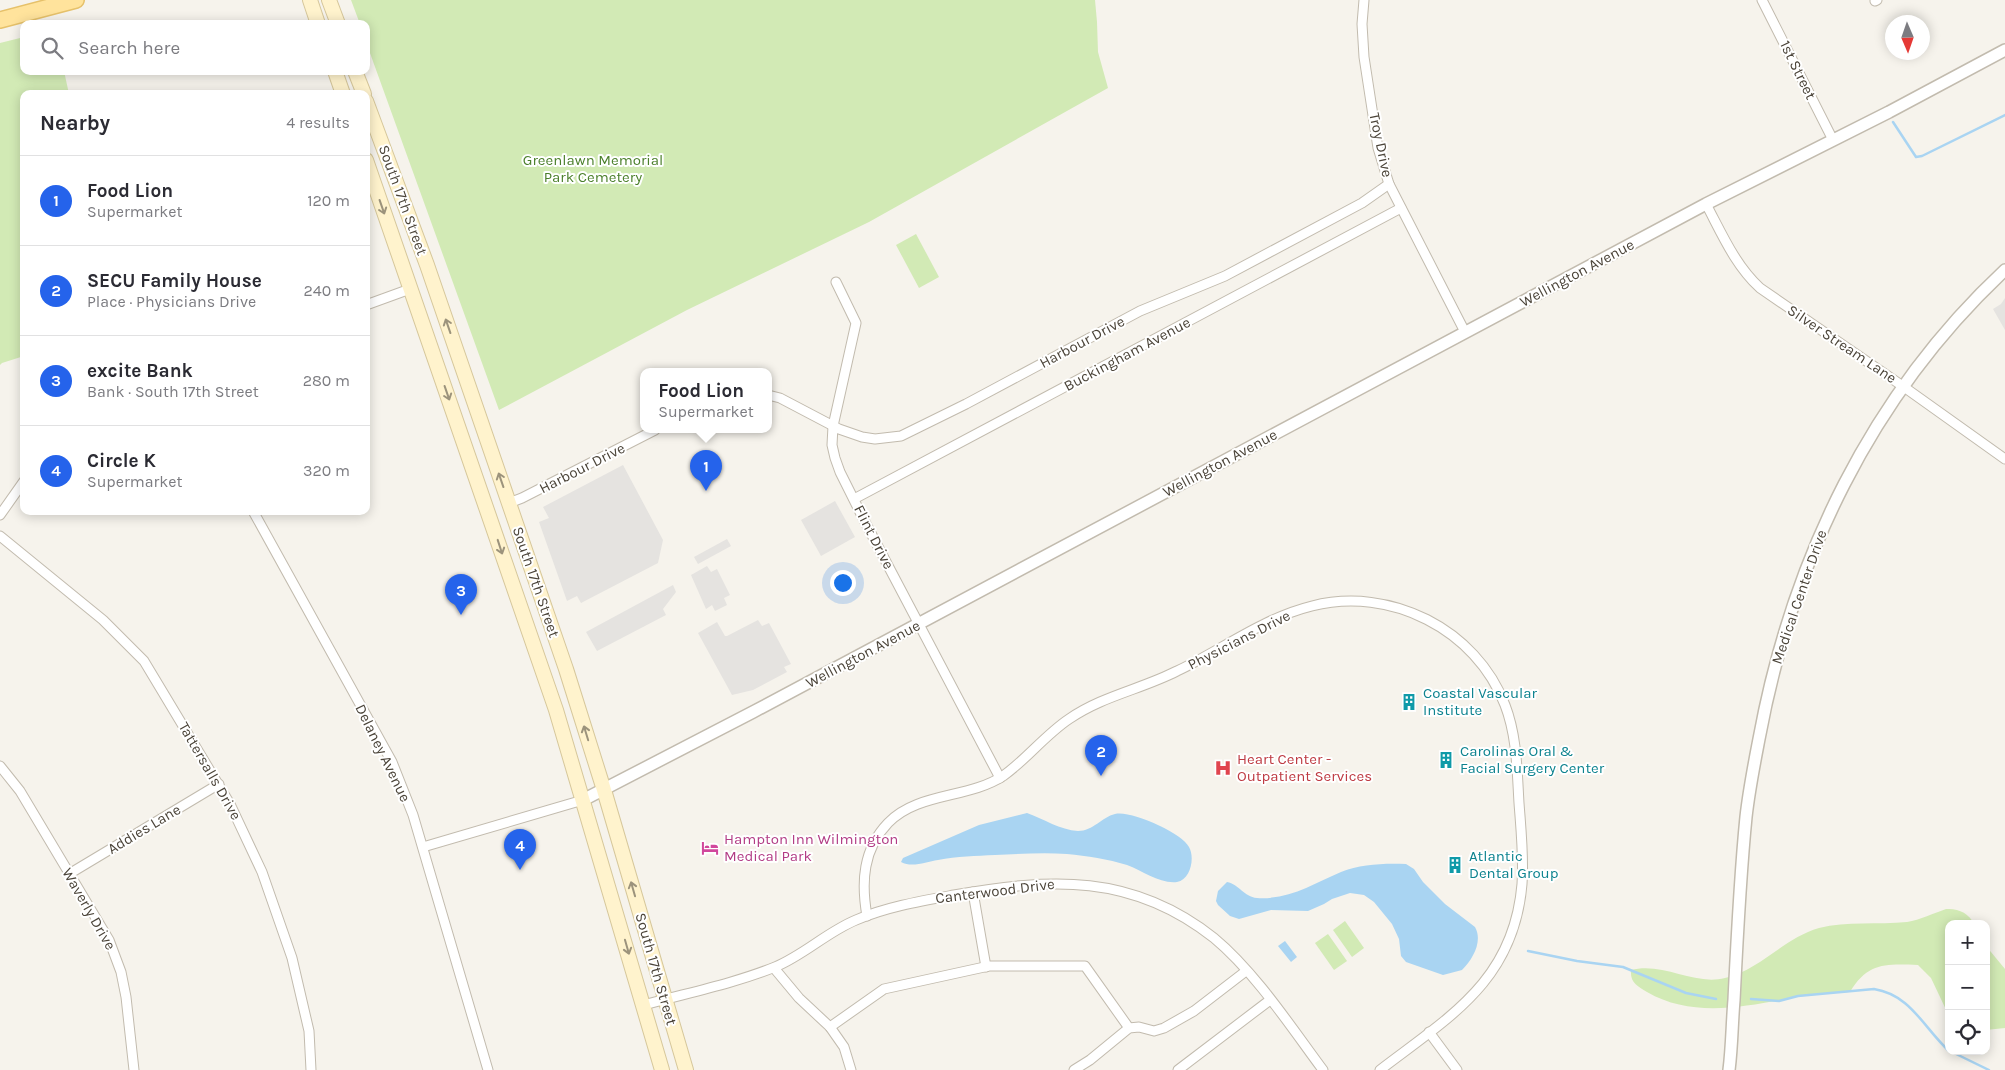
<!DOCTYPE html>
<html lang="en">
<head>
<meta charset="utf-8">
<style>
	:root { --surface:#fff; --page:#f7f7f7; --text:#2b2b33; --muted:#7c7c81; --line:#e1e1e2; --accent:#2563eb }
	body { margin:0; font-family:Karla,sans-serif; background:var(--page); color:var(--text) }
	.controls { position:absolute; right:15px; bottom:15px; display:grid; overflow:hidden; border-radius:10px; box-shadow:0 2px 12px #0003 }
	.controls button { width:45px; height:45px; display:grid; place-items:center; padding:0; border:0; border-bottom:1px solid var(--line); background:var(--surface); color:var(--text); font:25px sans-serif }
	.compass { position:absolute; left:1885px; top:15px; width:45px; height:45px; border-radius:50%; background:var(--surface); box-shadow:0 2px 12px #0003; rotate:178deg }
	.you { position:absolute; left:842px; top:582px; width:18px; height:18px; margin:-12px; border:4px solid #fff; border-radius:50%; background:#1a73e8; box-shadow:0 0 0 8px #1a73e833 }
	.badge { display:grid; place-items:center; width:32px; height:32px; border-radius:50%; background:var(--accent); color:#fff; font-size:16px; font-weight:700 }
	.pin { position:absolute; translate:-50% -41px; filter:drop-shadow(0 1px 2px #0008) }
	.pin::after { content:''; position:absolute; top:26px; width:18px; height:15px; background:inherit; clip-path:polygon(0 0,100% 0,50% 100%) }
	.popup { position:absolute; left:640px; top:368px; width:132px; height:65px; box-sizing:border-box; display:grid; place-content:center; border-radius:10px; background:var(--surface); filter:drop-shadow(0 1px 4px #0005); font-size:16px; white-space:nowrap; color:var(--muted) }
	.popup b { font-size:19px; color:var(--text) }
	.popup::after { content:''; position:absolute; left:50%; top:100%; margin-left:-10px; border:10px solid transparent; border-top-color:var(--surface) }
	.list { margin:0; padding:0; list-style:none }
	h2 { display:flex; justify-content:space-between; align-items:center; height:65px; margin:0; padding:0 20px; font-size:21px }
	h2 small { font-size:16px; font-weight:400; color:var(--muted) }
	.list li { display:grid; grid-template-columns:32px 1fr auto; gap:15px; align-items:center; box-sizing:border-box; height:90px; padding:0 20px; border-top:1px solid var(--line) }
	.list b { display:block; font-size:19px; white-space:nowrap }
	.list p { margin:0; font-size:16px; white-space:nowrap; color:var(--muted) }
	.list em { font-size:16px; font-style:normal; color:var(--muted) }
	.icon { flex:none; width:28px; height:28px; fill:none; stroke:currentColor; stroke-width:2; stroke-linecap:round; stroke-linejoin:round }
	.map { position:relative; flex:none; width:2005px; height:1070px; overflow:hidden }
	.search { position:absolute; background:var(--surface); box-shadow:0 2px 12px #0003; left:20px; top:20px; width:350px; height:55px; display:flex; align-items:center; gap:12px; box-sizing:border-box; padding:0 18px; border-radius:10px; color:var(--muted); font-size:19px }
	.panel { position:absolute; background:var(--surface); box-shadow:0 2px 12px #0003; left:20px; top:90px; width:350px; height:425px; border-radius:10px }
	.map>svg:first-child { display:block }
	.green { fill:#d2eab5 }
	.parking { fill:#e5e3e0 }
	.water { fill:#a9d4f2 }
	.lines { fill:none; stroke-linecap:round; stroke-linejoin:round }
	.stream { stroke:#a9d4f2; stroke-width:2.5 }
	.minor-casing { stroke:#c2bbae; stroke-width:11 }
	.tertiary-casing { stroke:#c2bbae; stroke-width:14 }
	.secondary-casing { stroke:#d6c79b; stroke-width:16 }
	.primary-casing { stroke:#e6c16a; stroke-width:18 }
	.minor { stroke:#fff; stroke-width:9 }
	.tertiary { stroke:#fff; stroke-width:11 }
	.secondary { stroke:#fff3cd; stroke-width:14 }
	.primary { stroke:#ffe39c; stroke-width:15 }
	.oneway { stroke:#9c937c }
	.labels { text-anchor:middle; stroke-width:4; stroke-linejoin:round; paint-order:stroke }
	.street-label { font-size:15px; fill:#4b4439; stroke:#fff }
	.park-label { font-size:15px; fill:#4a7f2a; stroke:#fff }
	.culture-label { font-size:15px; fill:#0d838f; stroke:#fff; text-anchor:start }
	.health-label { font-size:15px; fill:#be3a42; stroke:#fff; text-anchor:start }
	.hotel-label { font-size:15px; fill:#b23c85; stroke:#fff; text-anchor:start }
</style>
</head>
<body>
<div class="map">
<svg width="2005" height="1070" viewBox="0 0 2005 1070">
	<rect width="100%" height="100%" fill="#f6f3ec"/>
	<g class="green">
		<polygon points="351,0 1095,0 1097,22 1098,52 1108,88 869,222 687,310 499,410 366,42 366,24 360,24"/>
		<polygon points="24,37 24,71 64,71 69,94 24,94 24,356 2,363 0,365 0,43"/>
		<polygon points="916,234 939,277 919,288 896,245"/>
		<path d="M 1946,909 C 1958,908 1969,913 1974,924 L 1949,924 L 1949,1016 L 1931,978 L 1918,965 C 1886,964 1868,962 1850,992 C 1832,993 1814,993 1796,997 C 1748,1006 1693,1019 1647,992 C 1637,986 1630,983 1631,970 C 1664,962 1694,986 1725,978 C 1760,970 1784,938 1819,928 C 1847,921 1878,925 1907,922 C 1920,920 1934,913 1946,909 Z"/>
		<polygon points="1345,921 1364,948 1352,957 1333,930"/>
		<polygon points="1328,934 1347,961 1334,970 1315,943"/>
		<polygon points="1986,946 2005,969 2005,1028 1986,1030"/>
	</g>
	<g class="parking">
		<polygon points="2005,298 2005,330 1993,309 2001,304"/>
		<polygon points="623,465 663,540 658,563 581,603 577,596 567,601 539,522 549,518 543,507"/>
		<polygon points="835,501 855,537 821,556 801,520"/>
		<polygon points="727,539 731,546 698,564 694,557"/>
		<polygon points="707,566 711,572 717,569 730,595 724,598 727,605 715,611 712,605 706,609 691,575"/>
		<polygon points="673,585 676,592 663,609 666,615 597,651 586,632"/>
		<polygon points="758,620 762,626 769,623 791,664 784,667 787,672 753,690 732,695 698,633 717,622 725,636 727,636"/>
	</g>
	<g class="water">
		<path d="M 1027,813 C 1044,819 1060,830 1078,831 C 1093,831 1102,817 1115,814 C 1131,810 1182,833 1189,847 C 1195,857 1191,880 1177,882 C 1160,884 1143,871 1127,865 C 1108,859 1087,856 1067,854 C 1043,852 1019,854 995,855 C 976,856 957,856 938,860 C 926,862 912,868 901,862 L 903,858 L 979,825 Z"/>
		<path d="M 1406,864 L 1414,869 L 1423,882 L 1445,904 L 1475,927 C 1483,941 1473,959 1462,970 L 1443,975 L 1406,962 L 1401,956 L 1399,939 L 1392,924 L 1374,902 L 1364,895 L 1350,893 L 1332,899 L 1324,904 L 1308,911 L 1271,910 L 1239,919 L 1230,916 L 1218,905 L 1216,901 L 1218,891 L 1227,882 C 1239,884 1244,897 1257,898 C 1289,900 1313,884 1341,872 C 1361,864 1385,863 1406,864 Z"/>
		<polygon points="1285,941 1297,957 1291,962 1278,946"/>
	</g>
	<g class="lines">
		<g class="stream">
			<polyline points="1893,122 1916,157 1922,156 2005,115"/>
			<polyline points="1528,951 1577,961 1623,967 1686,993 1716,999"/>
			<path d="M 1751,999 L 1779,1001 L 1798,996 L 1874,989 C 1911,995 1923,1027 1949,1051"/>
			<polyline points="1950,1051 1989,1070"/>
		</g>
		<g class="minor-casing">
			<g id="minor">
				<polyline points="1364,0 1362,24 1364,57 1378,148 1389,184 1465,332"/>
				<polyline points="1762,0 1833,140"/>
				<polyline points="1875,1 1877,0"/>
				<path d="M 1706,204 C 1722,234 1735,265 1760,288 L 1904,387 L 2005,459"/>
				<polyline points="836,282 856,323 833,426 832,445 835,458 840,472 864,520 1000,778"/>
				<polyline points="366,305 410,289"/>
				<polyline points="768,395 780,398 839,429 862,437 875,439 901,436 966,404 1140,311 1225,276 1362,203 1389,184"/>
				<polyline points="854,499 1401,208"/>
				<polyline points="509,503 522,498 655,430"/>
				<polyline points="253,511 392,762 413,815 488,1070"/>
				<polyline points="0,515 24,481"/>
				<polyline points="0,536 103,620 144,661 230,804 262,872 292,958 309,1031 311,1070"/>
				<polyline points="0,766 20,791 109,940 121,972 126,997 134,1070"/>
				<polyline points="423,847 583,800"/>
				<polyline points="69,874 219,784"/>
				<polyline points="973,892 986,967"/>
				<path d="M 867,916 C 861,882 863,849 888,823 C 918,792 968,799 1003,776 C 1027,759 1045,735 1069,719 C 1102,696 1142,689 1177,671 C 1222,650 1263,618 1312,606 C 1390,586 1476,629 1505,705 C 1517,736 1517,770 1519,803 C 1521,830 1524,858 1522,884 C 1514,981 1449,1017 1380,1070"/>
				<polyline points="774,968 799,998 830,1027 844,1047 851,1070"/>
				<path d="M 644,1005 C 687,993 733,984 775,967 C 804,955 827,932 856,920 C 886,907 921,901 954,895 C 1051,878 1132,873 1214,938 C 1255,972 1291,1027 1323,1070"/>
				<polyline points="830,1027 884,989 989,966 1085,966 1129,1028"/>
				<polyline points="1429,1032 1457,1070"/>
				<polyline points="1074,1070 1090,1060 1129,1028 1139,1027 1154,1031 1164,1028 1194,1011 1246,971"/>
				<polyline points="1178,1070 1270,1000"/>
			</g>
		</g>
		<g class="tertiary-casing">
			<g id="tertiary">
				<polyline points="583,800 753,712 1706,204 1889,112 2005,50"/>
				<path d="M 1729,1070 C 1732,1047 1732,1023 1734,1000 C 1737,939 1740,877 1746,817 C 1749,790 1754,765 1759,739 C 1792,560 1871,395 2005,270"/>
			</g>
		</g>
		<g class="secondary-casing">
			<g id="secondary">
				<polyline points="310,0 318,24"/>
				<polyline points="329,0 338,24"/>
				<polyline points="335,71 343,94"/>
				<polyline points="355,71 364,94"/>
				<polyline points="366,101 427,265 566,669 604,790 686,1070"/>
				<polyline points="366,160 556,710 662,1070"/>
			</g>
		</g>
		<g class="primary-casing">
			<polyline id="primary" points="0,20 76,0"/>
		</g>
		<use href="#minor" class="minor"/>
		<use href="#tertiary" class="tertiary"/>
		<use href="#secondary" class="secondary"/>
		<use href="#primary" class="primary"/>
	</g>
	<defs><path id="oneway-shaft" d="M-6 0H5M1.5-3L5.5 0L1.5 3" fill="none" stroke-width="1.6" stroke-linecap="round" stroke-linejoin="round" transform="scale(1.25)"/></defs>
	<g class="oneway">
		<use href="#oneway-shaft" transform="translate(382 207) rotate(71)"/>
		<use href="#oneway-shaft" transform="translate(448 326) rotate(-109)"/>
		<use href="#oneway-shaft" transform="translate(447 393) rotate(71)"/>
		<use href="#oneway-shaft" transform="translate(501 480) rotate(-109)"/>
		<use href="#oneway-shaft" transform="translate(500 547) rotate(72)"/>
		<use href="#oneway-shaft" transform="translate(586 733) rotate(-107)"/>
		<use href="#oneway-shaft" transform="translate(633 889) rotate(-106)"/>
		<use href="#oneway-shaft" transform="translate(627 947) rotate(74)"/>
	</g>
	<defs>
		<g id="building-bare" transform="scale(1.35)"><path d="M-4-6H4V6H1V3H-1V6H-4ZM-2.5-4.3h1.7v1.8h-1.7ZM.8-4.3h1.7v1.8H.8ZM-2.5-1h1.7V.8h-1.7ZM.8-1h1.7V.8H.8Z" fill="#0f9aa8" stroke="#fff" stroke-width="2.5" paint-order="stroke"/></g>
		<g id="hospital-bare" transform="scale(1.35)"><path d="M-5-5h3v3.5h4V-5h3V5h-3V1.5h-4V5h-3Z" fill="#e0444e" stroke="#fff" stroke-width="2.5" paint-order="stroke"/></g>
		<g id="hotel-bare" transform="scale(1.35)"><path d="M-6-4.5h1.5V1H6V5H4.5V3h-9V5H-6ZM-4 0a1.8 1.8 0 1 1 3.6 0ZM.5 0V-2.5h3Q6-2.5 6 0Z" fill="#d1479c" stroke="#fff" stroke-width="2.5" paint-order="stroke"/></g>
	</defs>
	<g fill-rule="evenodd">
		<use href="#building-bare" x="1409" y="702"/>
		<use href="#building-bare" x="1446" y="760"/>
		<use href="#hospital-bare" x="1223" y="768"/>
		<use href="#hotel-bare" x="710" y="848"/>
		<use href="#building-bare" x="1455" y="865"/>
	</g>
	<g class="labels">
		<g class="street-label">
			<text transform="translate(1798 70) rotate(64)" y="5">1st Street</text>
			<text transform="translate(1381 145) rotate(78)" y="5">Troy Drive</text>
			<text transform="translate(403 200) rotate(70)" y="5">South 17th Street</text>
			<text transform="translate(1577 273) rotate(-28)" y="5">Wellington Avenue</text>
			<text transform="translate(1082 342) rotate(-28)" y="5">Harbour Drive</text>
			<text transform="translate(1842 344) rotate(34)" y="5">Silver Stream Lane</text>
			<text transform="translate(1127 354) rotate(-28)" y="5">Buckingham Avenue</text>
			<text transform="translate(1220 463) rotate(-28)" y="5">Wellington Avenue</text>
			<text transform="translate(582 468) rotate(-27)" y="5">Harbour Drive</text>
			<text transform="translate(874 537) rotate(63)" y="5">Flint Drive</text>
			<text transform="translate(536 582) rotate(71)" y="5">South 17th Street</text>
			<text transform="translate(1799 597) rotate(-71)" y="5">Medical Center Drive</text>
			<text transform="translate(1239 640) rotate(-27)" y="5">Physicians Drive</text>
			<text transform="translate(863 654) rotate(-28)" y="5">Wellington Avenue</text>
			<text transform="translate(383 753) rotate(64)" y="5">Delaney Avenue</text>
			<text transform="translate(210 771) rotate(60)" y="5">Tattersalls Drive</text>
			<text transform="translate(144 829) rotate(-31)" y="5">Addies Lane</text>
			<text transform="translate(995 891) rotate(-7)" y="5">Canterwood Drive</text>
			<text transform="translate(89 909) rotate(60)" y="5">Waverly Drive</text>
			<text transform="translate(656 969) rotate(74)" y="5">South 17th Street</text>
		</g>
		<g class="park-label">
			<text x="593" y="165">Greenlawn Memorial<tspan x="593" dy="17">Park Cemetery</tspan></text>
		</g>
		<g class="culture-label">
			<text x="1423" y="698">Coastal Vascular<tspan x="1423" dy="17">Institute</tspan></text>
			<text x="1460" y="756">Carolinas Oral &amp;<tspan x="1460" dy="17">Facial Surgery Center</tspan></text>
			<text x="1469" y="861">Atlantic<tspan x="1469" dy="17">Dental Group</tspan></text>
		</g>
		<g class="health-label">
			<text x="1237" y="764">Heart Center -<tspan x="1237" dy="17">Outpatient Services</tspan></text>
		</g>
		<g class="hotel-label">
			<text x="724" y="844">Hampton Inn Wilmington<tspan x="724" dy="17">Medical Park</tspan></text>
		</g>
	</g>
</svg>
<div class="controls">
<button>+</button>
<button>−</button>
<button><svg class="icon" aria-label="locate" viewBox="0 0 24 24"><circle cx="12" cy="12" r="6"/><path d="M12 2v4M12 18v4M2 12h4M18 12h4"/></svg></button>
</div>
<svg class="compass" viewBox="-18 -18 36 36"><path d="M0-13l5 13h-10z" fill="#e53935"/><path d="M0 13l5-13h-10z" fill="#7c7c81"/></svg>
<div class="you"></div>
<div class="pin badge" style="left:706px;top:491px">1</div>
<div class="popup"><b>Food Lion</b>Supermarket</div>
<div class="pin badge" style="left:1101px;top:776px">2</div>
<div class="pin badge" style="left:461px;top:615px">3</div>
<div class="pin badge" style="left:520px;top:870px">4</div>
<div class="search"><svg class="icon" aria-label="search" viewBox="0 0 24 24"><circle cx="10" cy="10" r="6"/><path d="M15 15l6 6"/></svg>Search here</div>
<section class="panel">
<h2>Nearby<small>4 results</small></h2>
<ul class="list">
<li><span class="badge">1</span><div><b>Food Lion</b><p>Supermarket</p></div><em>120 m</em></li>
<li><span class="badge">2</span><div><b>SECU Family House</b><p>Place · Physicians Drive</p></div><em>240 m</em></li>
<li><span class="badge">3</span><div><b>excite Bank</b><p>Bank · South 17th Street</p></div><em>280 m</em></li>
<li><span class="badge">4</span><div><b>Circle K</b><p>Supermarket</p></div><em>320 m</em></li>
</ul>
</section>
</div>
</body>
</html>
